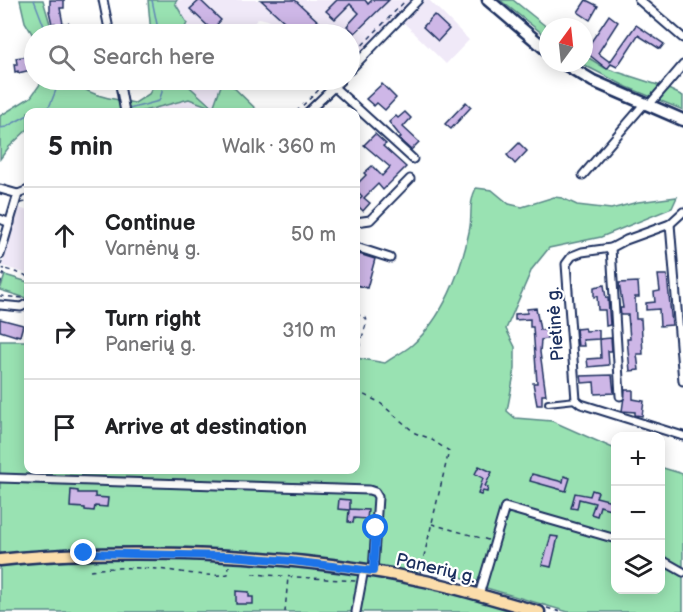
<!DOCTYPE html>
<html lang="en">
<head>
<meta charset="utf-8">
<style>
	:root { --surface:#fff; --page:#f6f6f6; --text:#202124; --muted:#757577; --line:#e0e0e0 }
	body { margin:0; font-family:"Balsamiq Sans",sans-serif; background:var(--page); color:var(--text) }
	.controls { position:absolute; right:18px; bottom:18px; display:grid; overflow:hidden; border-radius:12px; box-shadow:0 3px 15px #0003 }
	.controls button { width:54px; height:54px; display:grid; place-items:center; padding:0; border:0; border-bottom:2px solid var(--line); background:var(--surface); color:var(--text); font:30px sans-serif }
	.compass { position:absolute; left:539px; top:18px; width:54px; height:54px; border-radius:50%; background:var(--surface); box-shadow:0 3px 15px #0003; rotate:15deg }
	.stop { position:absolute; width:18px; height:18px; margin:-14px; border:4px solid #1a73e8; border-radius:50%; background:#fff }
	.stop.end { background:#1a73e8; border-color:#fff; box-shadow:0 2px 6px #0008 }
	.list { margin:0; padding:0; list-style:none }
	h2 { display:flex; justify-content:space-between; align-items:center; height:78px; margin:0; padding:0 24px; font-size:26px }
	h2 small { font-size:20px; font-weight:400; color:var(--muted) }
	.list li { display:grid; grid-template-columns:39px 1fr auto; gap:18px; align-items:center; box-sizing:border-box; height:96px; padding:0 24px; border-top:2px solid var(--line) }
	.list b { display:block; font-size:22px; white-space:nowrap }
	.list p { margin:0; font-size:20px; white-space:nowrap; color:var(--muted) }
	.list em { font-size:20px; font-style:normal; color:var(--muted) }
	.icon { flex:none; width:33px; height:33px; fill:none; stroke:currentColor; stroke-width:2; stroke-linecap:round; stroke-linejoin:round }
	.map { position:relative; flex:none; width:683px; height:612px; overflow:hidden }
	.search { position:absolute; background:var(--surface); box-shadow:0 3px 15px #0003; left:24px; top:24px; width:336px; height:66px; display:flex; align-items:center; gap:15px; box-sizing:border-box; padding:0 21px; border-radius:33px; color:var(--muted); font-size:22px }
	.panel { position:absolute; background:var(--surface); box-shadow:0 3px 15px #0003; left:24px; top:108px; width:336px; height:366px; border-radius:12px }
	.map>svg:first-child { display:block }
	.built { fill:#f0e9f8 }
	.green { fill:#99e2b2; stroke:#5a8888; stroke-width:1.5 }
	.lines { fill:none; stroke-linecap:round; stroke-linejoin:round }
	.stream { stroke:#638bb6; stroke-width:1.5 }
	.building { fill:#ceb7e7; stroke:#1b2f5e; stroke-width:1.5 }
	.lane-casing { stroke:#1b2f5e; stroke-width:8 }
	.street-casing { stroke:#1b2f5e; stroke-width:11 }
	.secondary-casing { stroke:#1b2f5e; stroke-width:15 }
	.primary-casing { stroke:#1b2f5e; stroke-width:15 }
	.path { stroke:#1b2f5e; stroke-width:1.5; stroke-dasharray:4.5 4.5; stroke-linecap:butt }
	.lane { stroke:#fff; stroke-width:4 }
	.street { stroke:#fff; stroke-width:7 }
	.secondary { stroke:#fff; stroke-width:10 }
	.primary { stroke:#fbddab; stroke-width:10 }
	.route { stroke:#1a73e8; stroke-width:8 }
	.labels { text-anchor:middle; stroke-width:4.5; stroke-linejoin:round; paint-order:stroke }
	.street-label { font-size:18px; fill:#1b2f5e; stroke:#fff }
</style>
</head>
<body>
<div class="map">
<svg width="683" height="612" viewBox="0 0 683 612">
	<rect width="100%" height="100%" fill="#fff"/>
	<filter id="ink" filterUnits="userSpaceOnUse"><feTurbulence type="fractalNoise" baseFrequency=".0167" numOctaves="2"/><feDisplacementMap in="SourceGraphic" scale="12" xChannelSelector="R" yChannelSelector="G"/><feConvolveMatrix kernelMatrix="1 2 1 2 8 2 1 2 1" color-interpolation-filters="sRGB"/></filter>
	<g filter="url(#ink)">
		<g class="built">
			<polygon points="177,0 429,0 469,40 446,64 403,22 350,76 350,34 282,34 268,20 259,18 242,34 182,34 187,23 175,2"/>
			<polygon points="182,80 223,80 213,112 140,112 189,99 211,108"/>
			<polygon points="19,208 28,211 28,274 2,266"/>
		</g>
		<g class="green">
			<polygon points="20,0 43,0 53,34 34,34 34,37 25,22"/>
			<polygon points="148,0 177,0 175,3 187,23 182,34 151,34"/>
			<polygon points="500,0 513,0 548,28 548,38"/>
			<polygon points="584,55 605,68 664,87 683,96 683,110 627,87 584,65 581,63 584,63"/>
			<path d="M 43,80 L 75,80 C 86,97 116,99 135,103 L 149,94 L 157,80 L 182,80 L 213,108 L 223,80 L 226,80 L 259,112 L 213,112 L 213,108 L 189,99 L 140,112 L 28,112 L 28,129 L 9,147 L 0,159 L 0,116 L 31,97 Z"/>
			<path d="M 476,188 L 492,190 L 509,204 L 522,207 L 554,197 L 562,198 L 577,205 L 611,209 L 638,202 L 677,197 L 672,208 L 601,237 L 549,248 L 532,269 L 506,329 L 515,347 L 515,369 L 507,411 L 515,418 L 552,421 L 615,449 L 615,537 L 504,503 L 480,582 L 421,567 L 415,575 L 377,568 L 378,492 L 0,476 L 0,341 L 28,341 L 28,470 L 356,470 L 356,358 L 385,363 C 393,357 404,352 412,345 C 443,318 461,272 469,232 C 473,216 468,204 476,188 Z"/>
			<polygon points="5,275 28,282 26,298 0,290"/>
			<polygon points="660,467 683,474 683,569 661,556"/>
			<polygon points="0,481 368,492 375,498 372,561 369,567 293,557 0,556"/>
			<polygon points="507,511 615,540 616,590 660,590 661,560 683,574 683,612 568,612 483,587"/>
			<polygon points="154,558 309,566 410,582 520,612 0,612 0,564 29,561"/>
		</g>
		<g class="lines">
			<g class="stream">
				<polyline points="34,0 47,34"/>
				<polyline points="152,0 159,34"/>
				<polyline points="129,109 159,101 162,92 163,80"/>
				<polyline points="42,112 50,105 60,80"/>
				<polyline points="116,112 121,111"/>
				<polyline points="0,128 6,127 28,115"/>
			</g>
		</g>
		<g class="building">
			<polygon points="50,0 64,0 64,8 60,8 63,24 69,23 70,30 57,32 55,23 52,24 49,11 50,11"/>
			<polygon points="200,0 221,20 212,30 190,9"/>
			<polygon points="261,0 295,0 332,34 298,34"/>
			<polygon points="337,0 365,0 368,4 372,0 389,0 355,33 347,26 359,13 350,4 335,19 326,11"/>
			<polygon points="586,0 598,6 590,20 578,12"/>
			<polygon points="434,15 449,29 438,41 423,27"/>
			<polygon points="609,15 618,22 598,53 610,62 636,25 664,44 660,49 638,35 617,67 611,64 607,69 588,54 584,59 584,42 589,45"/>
			<polygon points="29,56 31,70 18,73 18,71 15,72 14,64 17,64 16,58"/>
			<polygon points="382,84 396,98 385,110 377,103 374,106 366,99"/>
			<polygon points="466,102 471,107 451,129 445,124"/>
			<polygon points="405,112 411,118 403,127 419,142 411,150 399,139 401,137 389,122 396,116 398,118"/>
			<polygon points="375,134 386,144 383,146 406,167 383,190 378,184 364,198 370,203 363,211 356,204 362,196 356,190 356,185 366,175 364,173 372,166 382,176 390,167 364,145"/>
			<polygon points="519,143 527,151 515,164 507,155"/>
			<polygon points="359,254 375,259 367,288 356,285 356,268"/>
			<polygon points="658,275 667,275 672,325 660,326 659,309 646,310 646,303 655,302 654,292 660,291"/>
			<polygon points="638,282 639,297 635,297 636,319 641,319 643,354 637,354 639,370 630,371 627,339 630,339 628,315 621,315 620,308 623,308 619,283"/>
			<polygon points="604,285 606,298 608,298 610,325 606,326 605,310 598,310 597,296 594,297 594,287"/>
			<polygon points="536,308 540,330 546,330 547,339 541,340 540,352 546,395 542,395 542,405 537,405 533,383 537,383 533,327 530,327 530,319 515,320 515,314 527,313 527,309"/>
			<polygon points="0,319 23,325 20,336 16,335 16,336 0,331"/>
			<polygon points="585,328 586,331 599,330 599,339 583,340 584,346 578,346 576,329"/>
			<polygon points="611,338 612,351 608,351 609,365 588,367 587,359 601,358 600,339"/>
			<polygon points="612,375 614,393 595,394 594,382 582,383 581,376"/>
			<polygon points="625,390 633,390 633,399 644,401 642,416 635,415 635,412 622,411"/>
			<polygon points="479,466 492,472 485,486 488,487 487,492 483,491 481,495 478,494 483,478 475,474"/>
			<polygon points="532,474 563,482 564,476 570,478 566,491 530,481"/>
			<polygon points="71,490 78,491 78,493 95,493 95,497 108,498 107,507 95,506 94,511 85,510 85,508 70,507"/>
			<polygon points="592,490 598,492 596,497 612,501 610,509 600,506 597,516 591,514 595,503 579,499 577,509 571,508 575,493 590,496"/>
			<polygon points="339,499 350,500 350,509 368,510 367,519 354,518 353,523 348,522 349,510 338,509"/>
			<polygon points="551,536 558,537 551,567 542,565"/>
			<polygon points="236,591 249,592 249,597 253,597 253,604 236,604"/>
		</g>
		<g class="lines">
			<g class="lane-casing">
				<polyline id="lane" points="548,403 576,400"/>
			</g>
			<g class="street-casing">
				<g id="street">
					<polyline points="103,0 110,34"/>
					<polyline points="639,0 683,38"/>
					<polyline points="350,70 418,0"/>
					<polyline points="119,80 125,112"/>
					<polyline points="334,87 413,159"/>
					<polyline points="649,105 683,65"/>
					<polyline points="308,112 341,80"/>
					<polyline points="583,175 645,103"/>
					<polyline points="0,189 18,194 28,190"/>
					<polyline points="683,212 670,224 626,240 611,248 582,252 572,256 566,264 576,400 581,404 683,436"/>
					<polyline points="0,219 10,223"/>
					<polyline points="356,222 370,220 410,179"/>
					<polyline points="670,224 683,381"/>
					<polyline points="356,247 390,258"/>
					<polyline points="611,248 620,396"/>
					<polyline points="0,255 18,194"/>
					<polyline points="0,305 21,307 28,303"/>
					<polyline points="0,478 369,490 375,492 378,497 373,571"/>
					<polyline points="660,559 683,572"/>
					<polyline points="479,595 505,507 616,539"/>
					<polyline points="356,612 364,569"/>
				</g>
			</g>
			<g class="secondary-casing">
				<g id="secondary">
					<polyline points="488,0 548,51"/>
					<polyline points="563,63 593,81 683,120"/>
				</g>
			</g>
			<g class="primary-casing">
				<path id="primary" d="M 0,560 C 62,553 124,553 186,554 C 264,557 343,563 420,580 C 460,588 499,601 539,612"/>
			</g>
			<g class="path">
				<polyline points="350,58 406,0"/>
				<polyline points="296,112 329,80"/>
				<polyline points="21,203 26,202"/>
				<polyline points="2,262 0,268 5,269"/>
				<polyline points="0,285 5,269 25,275 28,278"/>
				<polyline points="0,296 23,298"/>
				<polyline points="356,314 366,318 367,321 356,358"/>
				<polyline points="356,391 379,402 415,433 429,438 449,451 420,573"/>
				<polyline points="432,524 488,540"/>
				<path d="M 90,570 C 115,567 141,567 166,570 C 185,572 209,578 228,574 L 229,566"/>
				<polyline points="252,574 356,581"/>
				<polyline points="547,608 561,612"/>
				<polyline points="285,612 288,577"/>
			</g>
			<use href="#lane" class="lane"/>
			<use href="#street" class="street"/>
			<use href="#secondary" class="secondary"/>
			<use href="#primary" class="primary"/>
		</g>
	</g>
	<g class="lines" filter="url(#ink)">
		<polyline class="route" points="84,553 229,556 291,561 373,571 376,528"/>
	</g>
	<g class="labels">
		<g class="street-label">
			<text transform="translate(555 324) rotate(-94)" y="6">Pietinė g.</text>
			<text transform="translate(436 568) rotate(13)" y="6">Panerių g.</text>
		</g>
	</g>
</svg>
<div class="controls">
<button>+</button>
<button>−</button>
<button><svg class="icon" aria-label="layers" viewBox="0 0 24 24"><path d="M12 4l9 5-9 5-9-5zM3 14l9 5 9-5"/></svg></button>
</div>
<svg class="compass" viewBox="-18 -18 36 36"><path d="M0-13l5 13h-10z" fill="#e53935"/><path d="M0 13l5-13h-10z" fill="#757577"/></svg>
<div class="stop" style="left:376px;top:528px"></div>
<div class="stop end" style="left:84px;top:553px"></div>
<div class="search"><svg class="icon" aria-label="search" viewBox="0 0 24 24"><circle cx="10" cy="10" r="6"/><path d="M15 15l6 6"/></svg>Search here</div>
<section class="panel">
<h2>5 min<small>Walk · 360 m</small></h2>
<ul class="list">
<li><svg class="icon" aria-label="ahead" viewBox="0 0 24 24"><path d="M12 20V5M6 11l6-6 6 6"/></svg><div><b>Continue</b><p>Varnėnų g.</p></div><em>50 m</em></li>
<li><svg class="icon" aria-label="right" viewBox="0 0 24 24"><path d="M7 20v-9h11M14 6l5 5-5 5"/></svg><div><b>Turn right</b><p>Panerių g.</p></div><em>310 m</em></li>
<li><svg class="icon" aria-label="arrive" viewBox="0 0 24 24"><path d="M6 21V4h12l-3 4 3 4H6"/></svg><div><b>Arrive at destination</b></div></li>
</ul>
</section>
</div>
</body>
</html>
